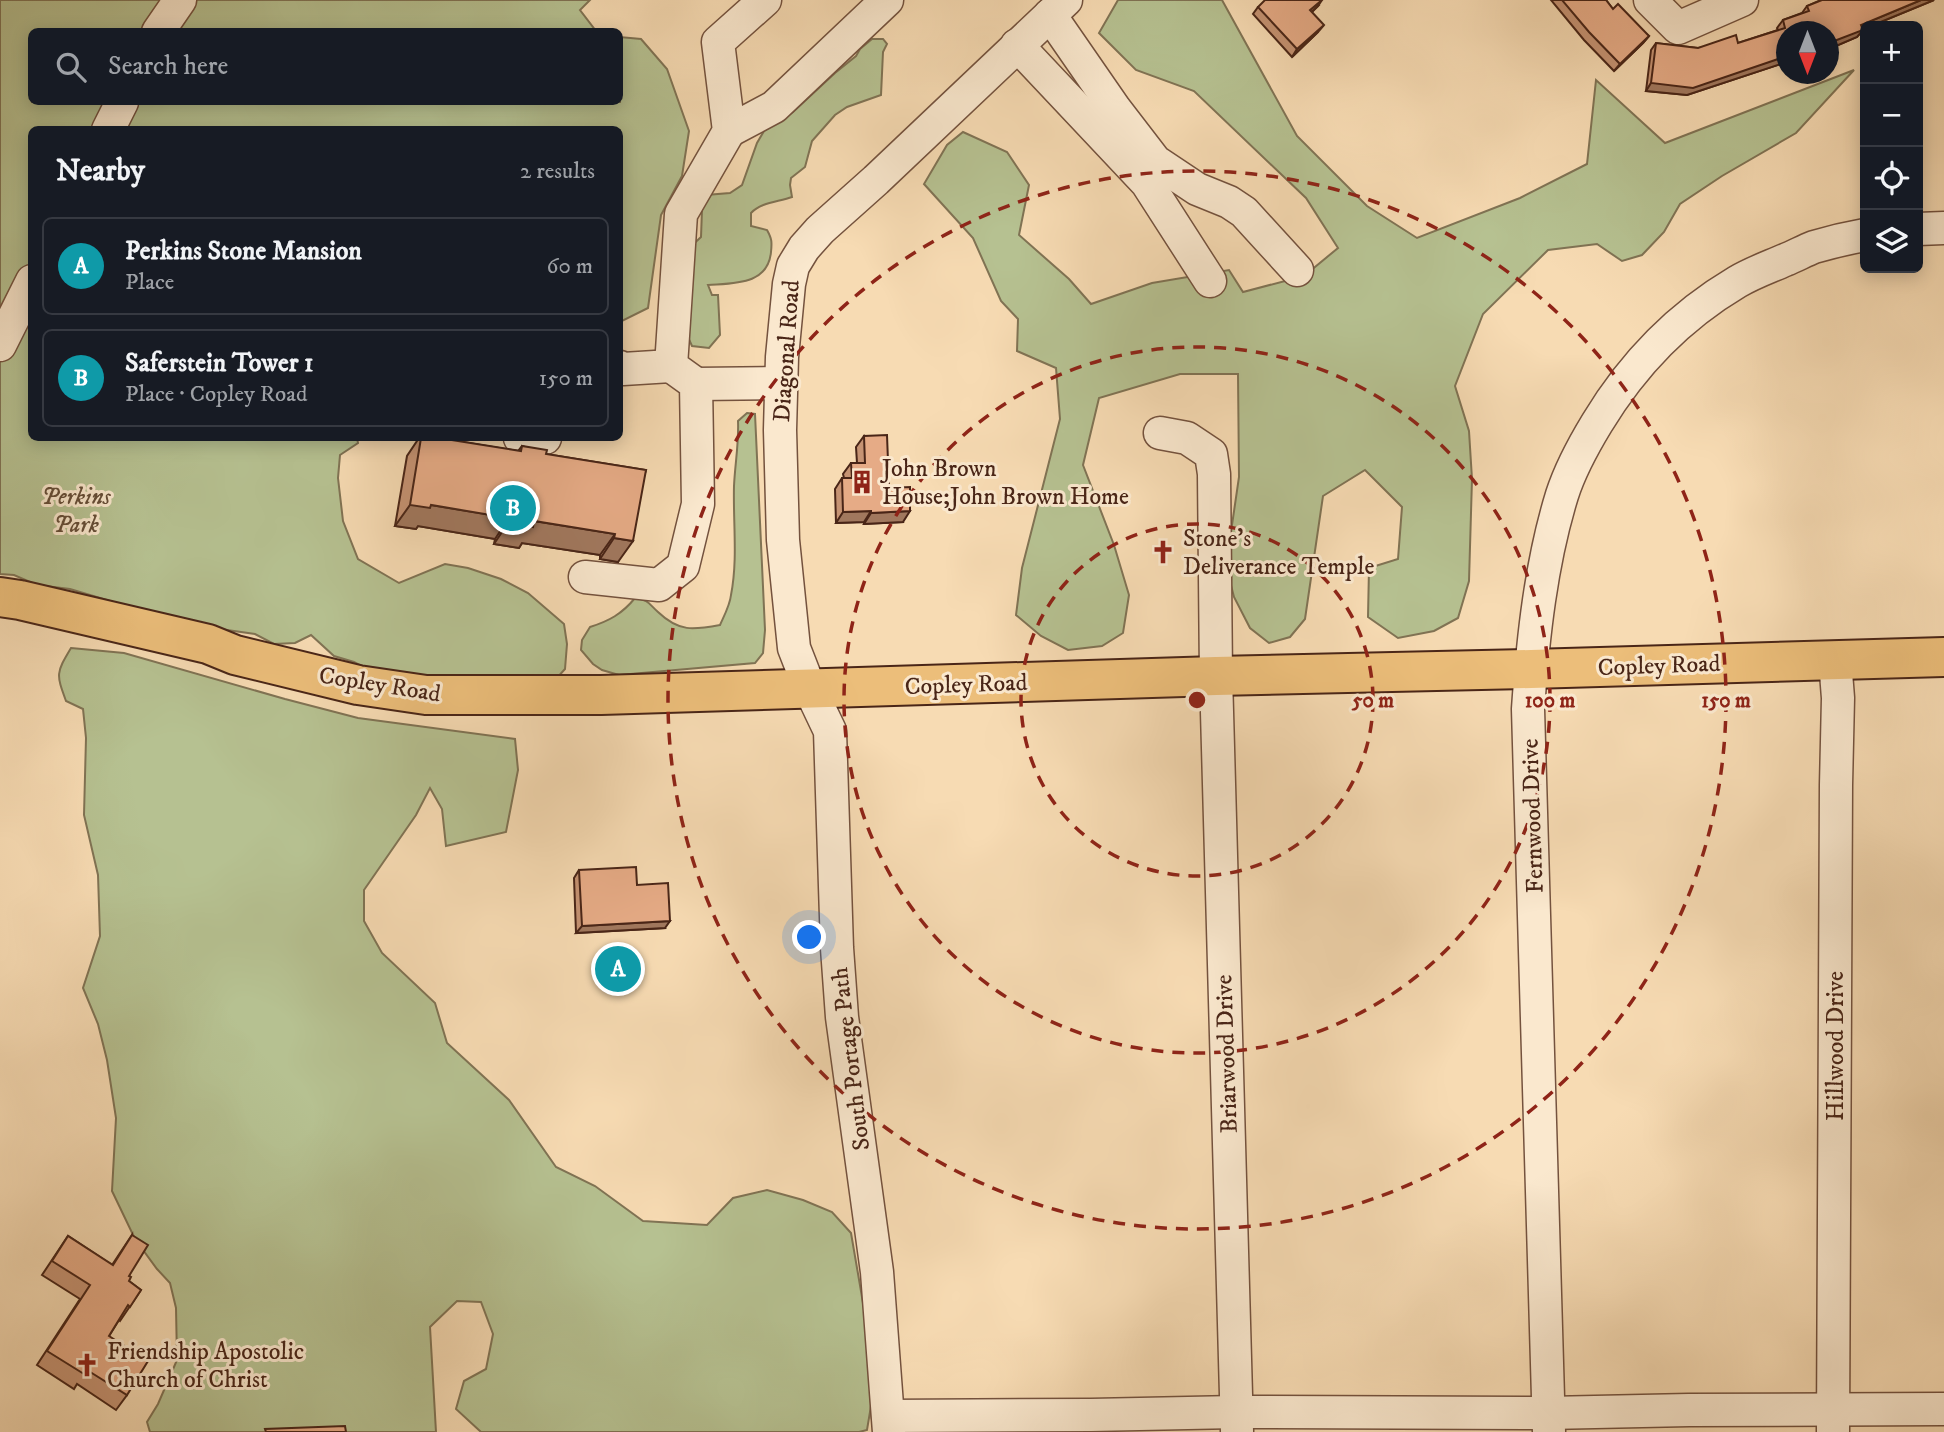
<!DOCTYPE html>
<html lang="en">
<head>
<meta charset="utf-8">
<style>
	:root { --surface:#171b24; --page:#242831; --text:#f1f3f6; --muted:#9ea1a6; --line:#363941; --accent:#0f766e }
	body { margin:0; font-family:"IM FELL DW Pica",serif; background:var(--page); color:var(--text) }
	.controls { position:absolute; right:21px; top:21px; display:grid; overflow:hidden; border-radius:10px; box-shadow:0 4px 18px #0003 }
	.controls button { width:63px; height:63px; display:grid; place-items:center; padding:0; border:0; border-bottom:2px solid var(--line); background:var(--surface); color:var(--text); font:35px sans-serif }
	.compass { position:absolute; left:1776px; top:21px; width:63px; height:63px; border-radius:50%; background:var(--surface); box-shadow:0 4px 18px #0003; rotate:180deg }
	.you { position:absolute; left:810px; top:938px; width:24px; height:24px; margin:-18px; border:5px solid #fff; border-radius:50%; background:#1a73e8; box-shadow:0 0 0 10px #1a73e833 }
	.badge { display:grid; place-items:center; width:46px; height:46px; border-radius:50%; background:var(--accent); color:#fff; font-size:23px; font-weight:700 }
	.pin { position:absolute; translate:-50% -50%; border:4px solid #fff; box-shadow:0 2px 7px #0006 }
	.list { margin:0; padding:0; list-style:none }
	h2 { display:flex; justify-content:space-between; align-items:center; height:91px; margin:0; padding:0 28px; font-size:30px }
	h2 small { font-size:23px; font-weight:400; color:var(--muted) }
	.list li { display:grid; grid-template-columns:46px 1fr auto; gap:21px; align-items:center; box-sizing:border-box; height:98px; margin:0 14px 14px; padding:0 14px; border:2px solid var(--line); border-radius:10px }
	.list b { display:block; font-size:26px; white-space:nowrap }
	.list p { margin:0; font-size:23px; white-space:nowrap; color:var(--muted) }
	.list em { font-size:23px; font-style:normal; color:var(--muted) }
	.icon { flex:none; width:38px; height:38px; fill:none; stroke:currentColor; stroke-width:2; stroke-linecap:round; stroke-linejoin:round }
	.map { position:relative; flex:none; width:1944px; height:1432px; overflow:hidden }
	.search { position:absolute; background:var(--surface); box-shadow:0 4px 18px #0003; left:28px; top:28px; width:595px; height:77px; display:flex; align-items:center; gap:18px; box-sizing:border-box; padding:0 24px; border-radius:10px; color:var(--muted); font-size:26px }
	.panel { position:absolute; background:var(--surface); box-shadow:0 4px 18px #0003; left:28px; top:126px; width:595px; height:315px; border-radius:10px }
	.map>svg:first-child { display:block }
	.green { fill:#b6c191; stroke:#807354; stroke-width:2 }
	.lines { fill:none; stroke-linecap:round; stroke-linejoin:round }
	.minor-casing { stroke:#74523e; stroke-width:35 }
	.major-casing { stroke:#492517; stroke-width:42 }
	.minor { stroke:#fae8ce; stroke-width:32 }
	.major { stroke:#ecbe7a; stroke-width:38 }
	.wall { fill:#c69373; stroke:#492517; stroke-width:2 }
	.shaded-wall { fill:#a1785e; stroke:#492517; stroke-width:2 }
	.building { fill:#e6ab86; stroke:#492517; stroke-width:2 }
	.ring { fill:none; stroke:#8f2418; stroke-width:3.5; stroke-dasharray:12 9 }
	.labels { text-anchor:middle; stroke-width:6; stroke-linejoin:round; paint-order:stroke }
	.street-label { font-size:24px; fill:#492517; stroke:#fae8ce }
	.poi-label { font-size:24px; fill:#492517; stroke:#fae8ce; text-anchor:start }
	.park-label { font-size:24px; font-style:italic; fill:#644c36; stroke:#fae8ce }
	.centre { fill:#8f2418; stroke:#fae8ce; stroke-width:3.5 }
	.ring-label { font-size:21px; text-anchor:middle; font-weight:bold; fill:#8f2418; stroke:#fae8ce; stroke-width:6; stroke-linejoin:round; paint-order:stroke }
</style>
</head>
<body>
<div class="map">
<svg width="1944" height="1432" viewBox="0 0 1944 1432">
	<rect width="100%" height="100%" fill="#f7dbb3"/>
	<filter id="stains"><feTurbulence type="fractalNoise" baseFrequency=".00286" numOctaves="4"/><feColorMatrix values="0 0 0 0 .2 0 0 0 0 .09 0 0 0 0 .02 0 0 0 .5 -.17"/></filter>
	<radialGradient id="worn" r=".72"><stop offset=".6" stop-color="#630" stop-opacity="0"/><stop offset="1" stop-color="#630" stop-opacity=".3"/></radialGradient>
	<g class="green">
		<polygon points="0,0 590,0 580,10 596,31 32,32 32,102 620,102 620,37 641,39 667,69 689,131 682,176 661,215 648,308 620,322 620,130 32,130 32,438 357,438 358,443 340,455 338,478 343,521 358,559 399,583 445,564 468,568 501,579 528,593 564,624 567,644 565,669 556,679 378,675 354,662 334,656 311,635 295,643 274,644 255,634 220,629 157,615 70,589 37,585 14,575 0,574"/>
		<polygon points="1118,0 1222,0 1297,136 1367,206 1417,238 1520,198 1587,164 1596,80 1665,143 1854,70 1796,133 1722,176 1680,204 1664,232 1642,255 1622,261 1597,244 1548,250 1483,314 1455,386 1469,431 1472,479 1469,581 1458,618 1434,631 1398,638 1368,617 1369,568 1398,559 1402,507 1365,470 1323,496 1305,619 1290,637 1269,643 1250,628 1234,597 1226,566 1239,477 1238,374 1180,374 1099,398 1083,465 1114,545 1129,595 1123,633 1102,646 1068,650 1041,636 1016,615 1022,568 1060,419 1056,368 1017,351 1018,319 1001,301 973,238 924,184 947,145 963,132 1007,152 1029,185 1019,235 1069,279 1091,304 1152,283 1229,270 1243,292 1304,276 1338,248 1306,198 1194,91 1136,70 1099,33"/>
		<path d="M 872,39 L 883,39 L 887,44 L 883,52 L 881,95 L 847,107 L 835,115 L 812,141 L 805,167 L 791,178 L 790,185 L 792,197 C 779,202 761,202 751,213 L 751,226 L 767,230 C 772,239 772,242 771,252 C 768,285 734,283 708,285 L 712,295 L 718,295 L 720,335 L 709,348 L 692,346 L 683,326 L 687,250 L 701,237 L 702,210 L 706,195 L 730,193 L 742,185 L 757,143 L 764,131 L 793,112 L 835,73 L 856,56 L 860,49 Z"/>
		<path d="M 747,413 L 755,414 L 765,630 L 763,653 L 755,663 L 619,675 L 602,670 L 593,664 L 581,650 L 582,640 L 590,627 C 609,621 622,614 635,598 C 649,600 649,604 658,612 C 679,632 693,630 720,625 C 724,616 730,605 731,595 C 738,559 733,523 734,486 C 735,464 739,443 738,421 Z"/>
		<path d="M 71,648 L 124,653 L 285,699 L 358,718 L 515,739 L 518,770 L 506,832 L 446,846 L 442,809 L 430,788 L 416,815 L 364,890 L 364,921 L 382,953 L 435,1003 L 447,1043 L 509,1100 L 556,1167 L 595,1186 L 643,1221 L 707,1225 L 733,1198 L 767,1190 L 803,1200 L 832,1212 L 851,1233 L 868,1332 L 873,1394 L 867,1430 L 859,1432 L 481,1432 L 456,1409 L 464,1381 L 486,1369 L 493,1334 L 481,1302 L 457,1301 L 430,1327 L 436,1432 L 150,1432 L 147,1422 L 158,1404 L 177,1360 L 176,1308 L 170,1283 L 157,1269 L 135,1239 L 112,1191 L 116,1118 L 107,1060 L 98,1024 L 83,988 L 100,936 L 98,875 L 84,815 L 86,738 L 83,709 L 66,701 C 56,674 56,673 71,648 Z"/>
	</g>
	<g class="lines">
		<g class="minor-casing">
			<g id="minor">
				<polyline points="1650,0 1678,28 1742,0"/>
				<polyline points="1050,15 1115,109 1155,161 1197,189 1229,202 1244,212 1297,270"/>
				<polyline points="158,32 180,0"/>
				<polyline points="1017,45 1147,183 1210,281"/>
				<polyline points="108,130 122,102"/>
				<polyline points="729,131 774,107 887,0"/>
				<polyline points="1918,229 1944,228"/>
				<polyline points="0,345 32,281"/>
				<polyline points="620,367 623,369 671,366"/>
				<polyline points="696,384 782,383"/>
				<polyline points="1160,433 1187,438 1211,454 1214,474 1216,676 1237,1431"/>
				<polyline points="520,438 538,440 545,438"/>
				<polyline points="585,577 659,585 683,566 698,504 696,384 671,366 681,214 729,131 718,42 765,0"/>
				<polyline points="888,1416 1091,1415 1236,1412 1548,1413 1689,1410 1944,1409"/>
				<polyline points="1833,1431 1836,785 1838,698 1835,660"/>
				<polyline points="889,1432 877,1272 842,1017 837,948 830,731 810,689 794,648 783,540 780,430 782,357 789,284 793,266 804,248 820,230 876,180 1066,0"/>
				<path d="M 1549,1432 L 1528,709 C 1533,637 1541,563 1562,495 C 1570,470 1583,446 1597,423 C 1632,365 1678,317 1737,282 C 1752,273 1769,267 1785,260 C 1795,256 1804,251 1814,247 C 1831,242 1848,238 1865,235"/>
			</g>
		</g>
		<g class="major-casing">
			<polyline id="major" points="0,597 20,600 208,644 235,655 358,685 426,695 601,695 1216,676 1531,669 1944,657"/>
		</g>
		<use href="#minor" class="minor"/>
		<use href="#major" class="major"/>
	</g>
	<g class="wall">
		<polygon points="1551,0 1606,0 1613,9 1649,36 1643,43 1614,71 1584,40"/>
		<polygon points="1821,0 1934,0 1871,26 1865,26 1865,28 1863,30 1857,37 1829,49 1829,32 1787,32 1787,62 1687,95 1646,91 1651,50 1656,43 1698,48 1738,43 1778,30 1777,28 1783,20 1802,13 1807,6"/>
		<polygon points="1318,6 1312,12 1318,32 1292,57 1253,14 1258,7"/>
		<polygon points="864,436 889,488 903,522 864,524 864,522 836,523 835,489 842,478 844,478 843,474 851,463 857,463 856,447"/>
		<polygon points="419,438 439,438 518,451 522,446 546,454 646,470 618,562 600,559 600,555 522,543 519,548 494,544 495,539 418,526 416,529 395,526 407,456"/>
		<polygon points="579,870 637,885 665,928 576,933 574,878"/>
		<polygon points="132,1235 129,1281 141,1290 120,1321 119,1320 109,1336 127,1395 116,1410 77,1384 74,1389 37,1365 80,1299 42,1275 68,1236 112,1265"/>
	</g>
	<g class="shaded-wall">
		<polygon points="1322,0 1318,6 1305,18 1310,10"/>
		<polygon points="1921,0 1934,0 1871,26 1865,26 1865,28 1861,30 1863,30 1857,37 1829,49 1829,43 1861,25"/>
		<polygon points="1324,25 1318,32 1292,57 1297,49"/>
		<polygon points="1649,36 1643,43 1614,71 1620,64"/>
		<polygon points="1787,56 1787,62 1687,95 1646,91 1651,83"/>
		<polygon points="410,505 431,505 509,518 495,539 418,526 416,529 395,526"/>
		<polygon points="871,511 864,522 836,523 843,512"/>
		<polygon points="910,511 903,522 864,524 871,513"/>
		<polygon points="534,521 615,534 600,555 522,543 519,548 494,544 508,523"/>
		<polygon points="614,538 633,541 618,562 600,559"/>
		<polygon points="670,921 665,928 576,933 582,926"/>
	</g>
	<g class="building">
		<polygon points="1265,0 1322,0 1310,10 1324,25 1297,49 1258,7"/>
		<polygon points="1562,0 1606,0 1613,9 1618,4 1649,36 1620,64 1589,32"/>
		<polygon points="1822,0 1921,0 1861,25 1863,30 1829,43 1829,32 1787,32 1787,56 1693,88 1651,83 1656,43 1698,48 1736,35 1738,43 1785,28 1783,20 1809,11 1807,6"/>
		<polygon points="887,435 889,488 910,487 910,511 871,513 871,511 843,512 842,478 852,478 851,463 865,463 864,436"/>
		<polygon points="421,438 439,438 521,451 522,446 547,450 546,454 646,470 633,541 614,538 615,534 534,521 533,527 508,523 509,518 431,505 430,508 410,505"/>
		<polygon points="636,867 637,885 668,883 670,921 582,926 579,870"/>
		<polygon points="132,1235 148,1245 129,1276 131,1277 129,1281 141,1290 130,1307 128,1305 109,1336 148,1361 127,1395 87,1370 84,1374 47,1351 90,1285 52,1261 68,1236 113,1265"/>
		<polygon points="345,1426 346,1432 266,1432 265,1429"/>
	</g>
	<g class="ring">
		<circle cx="1197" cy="700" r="176"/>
		<circle cx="1197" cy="700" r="353"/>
		<circle cx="1197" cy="700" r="529"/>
	</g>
	<defs>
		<g id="building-bare" transform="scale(1.89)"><path d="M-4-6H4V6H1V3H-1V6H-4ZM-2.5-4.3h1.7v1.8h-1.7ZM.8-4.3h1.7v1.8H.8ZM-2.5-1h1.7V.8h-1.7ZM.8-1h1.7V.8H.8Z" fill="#8f2418" stroke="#fae8ce" stroke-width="2.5" paint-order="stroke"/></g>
		<g id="church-bare" transform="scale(1.89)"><path d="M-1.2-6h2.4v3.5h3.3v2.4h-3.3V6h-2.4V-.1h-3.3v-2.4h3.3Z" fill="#8f2418" stroke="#fae8ce" stroke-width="2.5" paint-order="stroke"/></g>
	</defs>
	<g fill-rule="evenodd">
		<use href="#building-bare" x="862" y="482"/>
		<use href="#church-bare" x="1163" y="552"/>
		<use href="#church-bare" x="87" y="1365"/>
	</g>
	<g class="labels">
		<g class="street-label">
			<text transform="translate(786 351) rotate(-86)" y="8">Diagonal Road</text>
			<text transform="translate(1659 665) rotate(-2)" y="8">Copley Road</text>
			<text transform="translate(380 684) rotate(9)" y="8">Copley Road</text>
			<text transform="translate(966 684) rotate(-2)" y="8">Copley Road</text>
			<text transform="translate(1532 816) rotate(-92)" y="8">Fernwood Drive</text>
			<text transform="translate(1835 1046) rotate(-90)" y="8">Hillwood Drive</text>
			<text transform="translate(1226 1054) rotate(-92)" y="8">Briarwood Drive</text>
			<text transform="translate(850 1059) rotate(-97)" y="8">South Portage Path</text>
		</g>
		<g class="poi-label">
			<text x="882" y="476">John Brown<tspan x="882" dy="28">House;John Brown Home</tspan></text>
			<text x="1183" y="546">Stone's<tspan x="1183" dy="28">Deliverance Temple</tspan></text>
			<text x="107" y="1359">Friendship Apostolic<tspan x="107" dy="28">Church of Christ</tspan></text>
		</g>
		<g class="park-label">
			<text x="76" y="504">Perkins<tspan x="76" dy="28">Park</tspan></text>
		</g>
	</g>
	<circle cx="1197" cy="700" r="10" class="centre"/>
	<g class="ring-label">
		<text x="1373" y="707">50 m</text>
		<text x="1550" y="707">100 m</text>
		<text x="1726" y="707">150 m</text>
	</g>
	<rect width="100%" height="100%" filter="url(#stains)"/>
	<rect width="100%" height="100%" fill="url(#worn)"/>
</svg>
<div class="controls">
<button>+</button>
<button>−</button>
<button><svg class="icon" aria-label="locate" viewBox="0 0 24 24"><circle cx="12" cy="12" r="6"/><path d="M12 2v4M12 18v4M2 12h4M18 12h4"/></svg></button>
<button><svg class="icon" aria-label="layers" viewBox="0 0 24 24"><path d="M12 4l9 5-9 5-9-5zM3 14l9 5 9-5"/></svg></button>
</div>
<svg class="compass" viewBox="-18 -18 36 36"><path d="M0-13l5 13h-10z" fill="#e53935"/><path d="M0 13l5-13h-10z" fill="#9ea1a6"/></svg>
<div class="you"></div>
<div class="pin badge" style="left:618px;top:969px;background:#0f9aa8">A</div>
<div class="pin badge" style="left:513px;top:508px;background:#0f9aa8">B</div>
<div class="search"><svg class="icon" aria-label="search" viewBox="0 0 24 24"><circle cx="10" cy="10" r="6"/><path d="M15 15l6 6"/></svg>Search here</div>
<section class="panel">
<h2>Nearby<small>2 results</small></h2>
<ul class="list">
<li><span class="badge" style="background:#0f9aa8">A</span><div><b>Perkins Stone Mansion</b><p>Place</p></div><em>60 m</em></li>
<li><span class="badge" style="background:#0f9aa8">B</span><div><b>Saferstein Tower 1</b><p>Place · Copley Road</p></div><em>150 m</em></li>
</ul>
</section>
</div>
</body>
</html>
